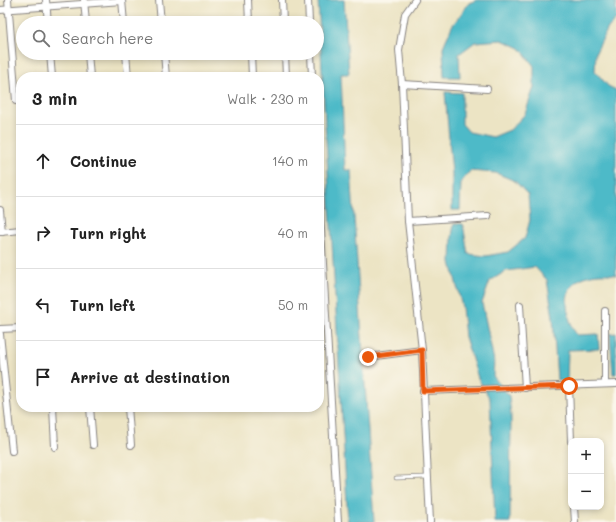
<!DOCTYPE html>
<html lang="en">
<head>
<meta charset="utf-8">
<style>
	:root { --surface:#fff; --page:#f6f6f6; --text:#222; --muted:#767676; --line:#e0e0e0 }
	body { margin:0; font-family:Mali,sans-serif; background:var(--page); color:var(--text) }
	.controls { position:absolute; right:12px; bottom:12px; display:grid; overflow:hidden; border-radius:8px; box-shadow:0 2px 6px #0003 }
	.controls button { width:36px; height:36px; display:grid; place-items:center; padding:0; border:0; border-bottom:1px solid var(--line); background:var(--surface); color:var(--text); font:20px sans-serif }
	.stop { position:absolute; width:12px; height:12px; margin:-9px; border:3px solid #ea580c; border-radius:50%; background:#fff }
	.stop.end { background:#ea580c; border-color:#fff; box-shadow:0 1px 4px #0008 }
	.list { margin:0; padding:0; list-style:none }
	h2 { display:flex; justify-content:space-between; align-items:center; height:52px; margin:0; padding:0 16px; font-size:17px }
	h2 small { font-size:13px; font-weight:400; color:var(--muted) }
	.list li { display:grid; grid-template-columns:26px 1fr auto; gap:12px; align-items:center; box-sizing:border-box; height:72px; padding:0 16px; border-top:1px solid var(--line) }
	.list b { display:block; font-size:15px; white-space:nowrap }
	.list em { font-size:13px; font-style:normal; color:var(--muted) }
	.icon { flex:none; width:22px; height:22px; fill:none; stroke:currentColor; stroke-width:2; stroke-linecap:round; stroke-linejoin:round }
	.map { position:relative; flex:none; width:616px; height:522px; overflow:hidden }
	.search { position:absolute; background:var(--surface); box-shadow:0 2px 6px #0003; left:16px; top:16px; width:308px; height:44px; display:flex; align-items:center; gap:10px; box-sizing:border-box; padding:0 14px; border-radius:22px; color:var(--muted); font-size:15px }
	.panel { position:absolute; background:var(--surface); box-shadow:0 2px 6px #0003; left:16px; top:72px; width:308px; height:340px; border-radius:16px }
	.map>svg:first-child { display:block }
	.water { fill:#4dbac8; stroke:#386e82 }
	.lines { fill:none; stroke-linecap:round; stroke-linejoin:round }
	.service-casing { stroke:#878380; stroke-width:4.5 }
	.minor-casing { stroke:#878380; stroke-width:8 }
	.service { stroke:#fff; stroke-width:3 }
	.minor { stroke:#fff; stroke-width:6 }
	.route { stroke:#ea580c; stroke-width:5 }
</style>
</head>
<body>
<div class="map">
<svg width="616" height="522" viewBox="0 0 616 522">
	<rect width="100%" height="100%" fill="#fbf7ec"/>
	<filter id="ink" filterUnits="userSpaceOnUse"><feTurbulence type="fractalNoise" baseFrequency=".025" numOctaves="2"/><feDisplacementMap in="SourceGraphic" scale="8" xChannelSelector="R" yChannelSelector="G"/><feConvolveMatrix kernelMatrix="1 2 1 2 8 2 1 2 1" color-interpolation-filters="sRGB"/></filter>
	<filter id="wash" filterUnits="userSpaceOnUse"><feTurbulence type="fractalNoise" baseFrequency=".012" numOctaves="4" result="noise"/><feDisplacementMap in="SourceGraphic" scale="16" xChannelSelector="R" yChannelSelector="G"/><feGaussianBlur stdDeviation="0.9" result="paint"/><feColorMatrix in="noise" values="0 0 0 0 0 0 0 0 0 0 0 0 0 0 0 0 0 1.4 0 .05"/><feComposite in="paint" operator="in"/></filter>
	<g filter="url(#wash)">
		<rect width="100%" height="100%" fill="#ece4c4"/>
		<g class="water">
			<polygon points="318,0 344,0 349,74 341,74 345,170 351,170 374,522 348,522"/>
			<path d="M 477,0 L 616,0 L 616,20 L 608,28 L 596,52 L 595,71 L 608,86 L 616,90 L 616,275 C 589,270 561,280 568,312 C 570,322 571,327 577,335 L 598,334 L 599,349 L 568,350 L 567,381 L 557,380 L 553,317 L 547,280 L 535,267 L 506,271 L 490,281 L 482,303 L 494,361 L 493,376 L 509,396 L 511,416 L 510,522 L 495,522 L 490,399 L 478,378 L 465,337 L 462,307 L 451,262 L 452,237 L 454,224 L 463,224 L 468,254 L 486,256 L 508,252 L 525,238 L 530,220 L 528,195 L 515,181 L 496,173 L 470,171 L 461,182 L 460,210 L 452,210 L 452,173 L 445,92 L 462,93 L 462,124 L 469,132 L 493,137 L 510,130 L 525,114 L 534,87 L 534,66 L 520,48 L 502,40 L 475,42 L 459,54 L 460,77 L 444,77 L 443,47 L 452,26 L 469,3 Z"/>
			<polygon points="616,333 616,374 613,374 610,334"/>
		</g>
	</g>
	<g filter="url(#ink)">
		<g class="lines">
			<g class="service-casing">
				<polyline id="service" points="396,478 428,477"/>
			</g>
			<g class="minor-casing">
				<g id="minor">
					<polyline points="8,0 16,101"/>
					<polyline points="46,0 48,23"/>
					<polyline points="84,0 86,23"/>
					<polyline points="122,0 124,23"/>
					<polyline points="159,0 161,23"/>
					<polyline points="248,0 249,23"/>
					<polyline points="282,0 283,23"/>
					<polyline points="308,0 309,23"/>
					<polyline points="415,0 405,14 399,50 402,84 408,221 422,350 430,522"/>
					<polyline points="0,10 122,1"/>
					<polyline points="50,53 52,77"/>
					<polyline points="88,53 90,77"/>
					<polyline points="126,53 128,77"/>
					<polyline points="164,53 166,77"/>
					<polyline points="251,53 252,77"/>
					<polyline points="285,53 286,77"/>
					<polyline points="311,53 312,77"/>
					<polyline points="402,84 487,89"/>
					<polyline points="319,195 338,522"/>
					<polyline points="0,210 2,232"/>
					<polyline points="408,221 488,216"/>
					<polyline points="0,232 21,230"/>
					<polyline points="520,305 525,388"/>
					<polyline points="0,329 21,328"/>
					<polyline points="0,334 12,451"/>
					<polyline points="368,357 422,350"/>
					<polyline points="605,384 605,311"/>
					<polyline points="569,386 571,441"/>
					<polyline points="423,391 616,384"/>
					<polyline points="53,407 55,447"/>
					<polyline points="90,407 93,445"/>
					<polyline points="128,407 131,445"/>
					<polyline points="574,507 575,522"/>
				</g>
			</g>
			<use href="#service" class="service"/>
			<use href="#minor" class="minor"/>
		</g>
	</g>
	<g class="lines" filter="url(#ink)">
		<polyline class="route" points="368,357 422,350 423,391 569,386"/>
	</g>
</svg>
<div class="controls">
<button>+</button>
<button>−</button>
</div>
<div class="stop" style="left:569px;top:386px"></div>
<div class="stop end" style="left:368px;top:357px"></div>
<div class="search"><svg class="icon" aria-label="search" viewBox="0 0 24 24"><circle cx="10" cy="10" r="6"/><path d="M15 15l6 6"/></svg>Search here</div>
<section class="panel">
<h2>3 min<small>Walk · 230 m</small></h2>
<ul class="list">
<li><svg class="icon" aria-label="ahead" viewBox="0 0 24 24"><path d="M12 20V5M6 11l6-6 6 6"/></svg><div><b>Continue</b></div><em>140 m</em></li>
<li><svg class="icon" aria-label="right" viewBox="0 0 24 24"><path d="M7 20v-9h11M14 6l5 5-5 5"/></svg><div><b>Turn right</b></div><em>40 m</em></li>
<li><svg class="icon" aria-label="left" viewBox="0 0 24 24"><path d="M17 20v-9H6M10 6l-5 5 5 5"/></svg><div><b>Turn left</b></div><em>50 m</em></li>
<li><svg class="icon" aria-label="arrive" viewBox="0 0 24 24"><path d="M6 21V4h12l-3 4 3 4H6"/></svg><div><b>Arrive at destination</b></div></li>
</ul>
</section>
</div>
</body>
</html>
